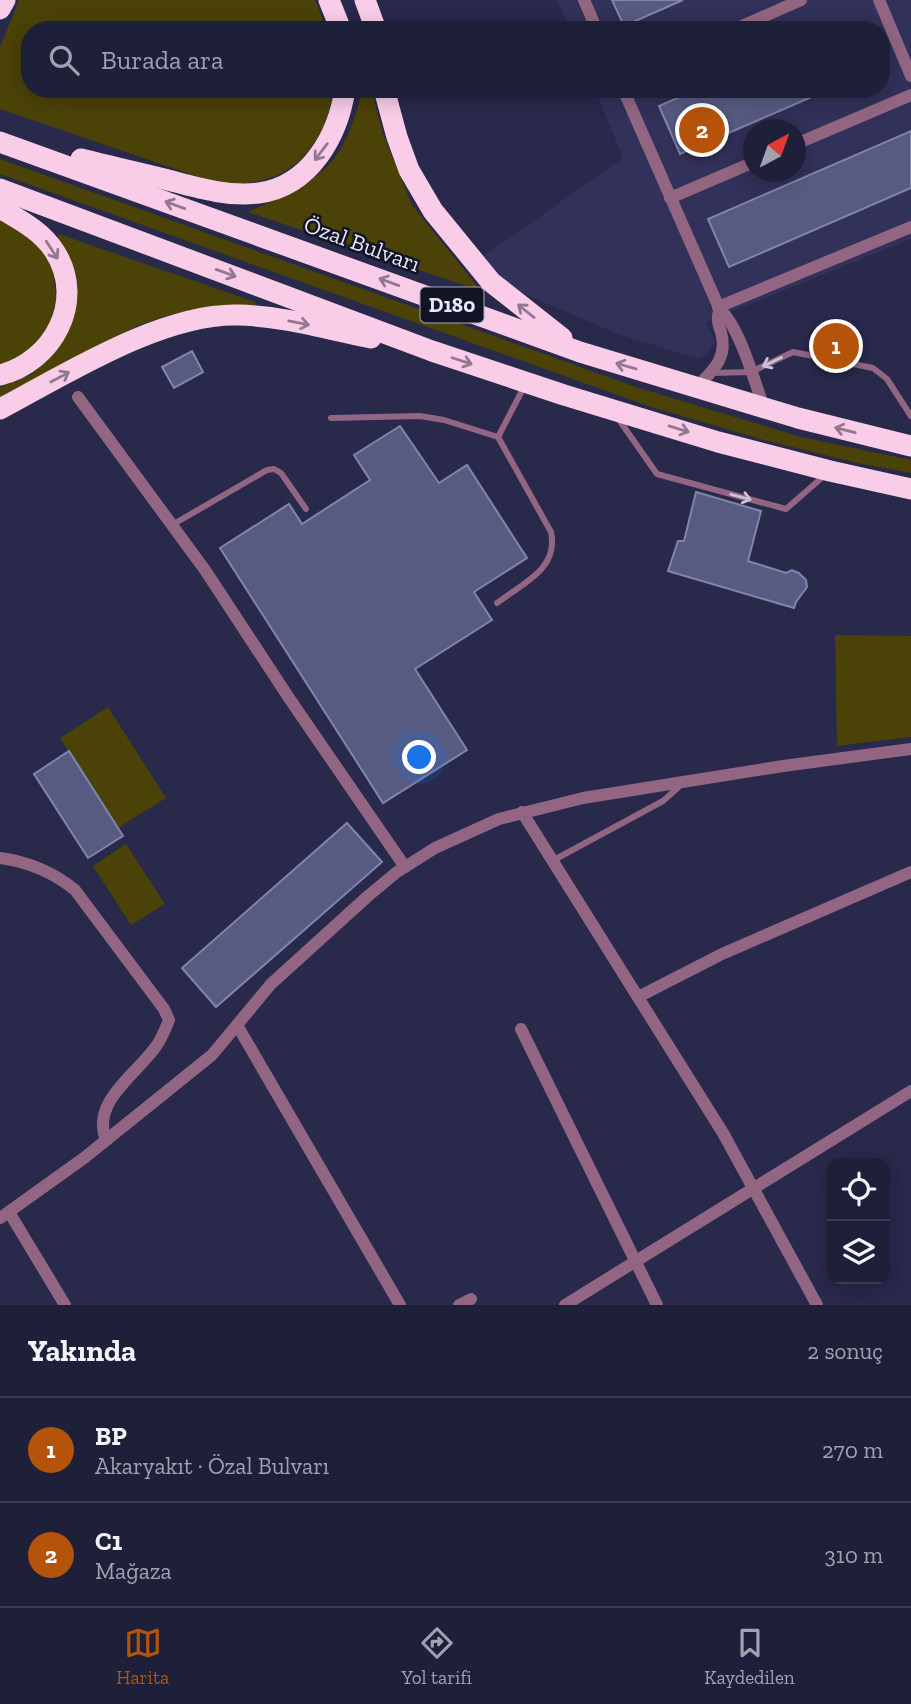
<!DOCTYPE html>
<html lang="tr">
<head>
<meta charset="utf-8">
<style>
	:root { --surface:#1e1f38; --page:#2b2c43; --text:#f1f3f6; --muted:#a1a2ae; --line:#3c3d53; --accent:#b45309 }
	body { margin:0; font-family:"Zilla Slab",serif; background:var(--page); color:var(--text) }
	.controls { position:absolute; right:21px; bottom:21px; display:grid; overflow:hidden; border-radius:14px; box-shadow:0 4px 18px #0003 }
	.controls button { width:63px; height:63px; display:grid; place-items:center; padding:0; border:0; border-bottom:2px solid var(--line); background:var(--surface); color:var(--text); font:35px sans-serif }
	.compass { position:absolute; left:743px; top:119px; width:63px; height:63px; border-radius:50%; background:var(--surface); box-shadow:0 4px 18px #0003; rotate:41deg }
	.you { position:absolute; left:420px; top:758px; width:24px; height:24px; margin:-18px; border:5px solid #fff; border-radius:50%; background:#1a73e8; box-shadow:0 0 0 10px #1a73e833 }
	.badge { display:grid; place-items:center; width:46px; height:46px; border-radius:50%; background:var(--accent); color:#fff; font-size:23px; font-weight:700 }
	.pin { position:absolute; translate:-50% -50%; border:4px solid #fff; box-shadow:0 2px 7px #0006 }
	.list { margin:0; padding:0; list-style:none }
	h2 { display:flex; justify-content:space-between; align-items:center; height:91px; margin:0; padding:0 28px; font-size:30px }
	h2 small { font-size:23px; font-weight:400; color:var(--muted) }
	.list li { display:grid; grid-template-columns:46px 1fr auto; gap:21px; align-items:center; box-sizing:border-box; height:105px; padding:0 28px; border-top:2px solid var(--line) }
	.list b { display:block; font-size:26px; white-space:nowrap }
	.list p { margin:0; font-size:23px; white-space:nowrap; color:var(--muted) }
	.list em { font-size:23px; font-style:normal; color:var(--muted) }
	.icon { flex:none; width:38px; height:38px; fill:none; stroke:currentColor; stroke-width:2; stroke-linecap:round; stroke-linejoin:round }
	.map { position:relative; flex:none; width:911px; height:1305px; overflow:hidden }
	.search { position:absolute; background:var(--surface); box-shadow:0 4px 18px #0003; left:21px; right:21px; top:21px; height:77px; display:flex; align-items:center; gap:18px; box-sizing:border-box; padding:0 24px; border-radius:28px; color:var(--muted); font-size:26px }
	.sheet { height:301px; background:var(--surface) }
	nav { display:flex; justify-content:space-around; align-items:center; box-sizing:border-box; height:98px; border-top:2px solid var(--line); background:var(--surface); font-size:19px; color:var(--muted) }
	nav a { display:grid; justify-items:center; gap:4px }
	nav .on { color:var(--accent) }
	.map>svg:first-child { display:block }
	.built { fill:#313159; fill-rule:evenodd }
	.green { fill:#4a4207 }
	.building { fill:#585b81; stroke:#8184ad; stroke-width:2 }
	.lines { fill:none; stroke-linecap:round; stroke-linejoin:round }
	.lane { stroke:#926682; stroke-width:6 }
	.street { stroke:#926682; stroke-width:12 }
	.highway { stroke:#f9cce8; stroke-width:21 }
	.oneway { stroke:#92798f }
	.oneway2 { stroke:#ccc1d9 }
	.labels { text-anchor:middle; stroke-width:5; stroke-linejoin:round; paint-order:stroke }
	.shield { fill:#131423; stroke:#a6a8bc; stroke-width:2 }
	.shield-label { font-size:21px; font-weight:bold; fill:#e5e8fe }
	.street-label { font-size:23px; fill:#e5e8fe; stroke:#131423 }
</style>
</head>
<body>
<div class="map">
<svg width="911" height="1305" viewBox="0 0 911 1305">
	<rect width="100%" height="100%" fill="#28294b"/>
	<path class="built" d="M 557,0 L 911,0 L 911,239 L 706,322 L 715,341 L 710,351 L 698,359 L 618,334 L 520,292 L 479,259 L 623,158 L 595,89 L 881,89 L 881,30 L 570,30 ZM 754,130 L 796,130 L 796,172 L 754,172 Z"/>
	<g class="green">
		<path d="M 19,0 L 315,0 L 327,30 L 30,30 L 30,89 L 333,89 C 330,125 309,162 276,176 C 259,183 239,184 222,185 L 0,109 L 0,47 Z"/>
		<path d="M 361,89 L 371,89 L 383,134 L 412,205 L 481,291 L 248,212 C 295,190 332,179 351,127 C 356,114 360,103 361,89 Z"/>
		<polygon points="0,159 636,387 801,437 911,460 911,473 857,463 764,440 651,407 0,174"/>
		<polygon points="0,220 16,227 40,246 53,269 56,299 51,323 31,352 0,367"/>
		<polygon points="59,234 255,302 255,306 187,311 162,317 135,327 0,397 0,387 32,374 60,345 56,240"/>
		<polygon points="835,635 911,636 911,737 837,746"/>
		<polygon points="108,707 166,798 118,828 60,738"/>
		<polygon points="126,844 165,904 131,925 93,866"/>
	</g>
	<g class="building">
		<polygon points="612,0 683,0 624,26"/>
		<polygon points="698,89 830,89 680,154 659,106"/>
		<polygon points="911,131 911,188 729,267 708,219"/>
		<polygon points="192,351 203,372 174,388 162,367"/>
		<polygon points="400,426 439,483 467,465 527,558 474,592 492,620 415,669 467,750 383,803 220,548 289,504 302,524 370,480 354,455"/>
		<polygon points="696,492 761,511 748,561 786,573 792,570 799,573 806,580 807,587 796,602 794,608 668,571 678,541 684,541"/>
		<polygon points="69,751 123,836 88,858 34,774"/>
		<polygon points="347,823 382,862 216,1007 182,968"/>
	</g>
	<g class="lines">
		<g class="lane">
			<polyline points="712,373 751,372 793,352 873,368 887,379 911,416"/>
			<polyline points="617,417 657,474 786,509 825,475"/>
			<polyline points="331,418 420,416 444,420 498,437 525,385"/>
			<polyline points="172,525 267,470 274,469 281,473 306,509"/>
			<path d="M 497,603 C 523,583 559,569 551,532 L 498,437"/>
			<polyline points="552,861 663,801 682,784"/>
		</g>
		<g class="street">
			<polyline points="584,0 597,30"/>
			<polyline points="879,0 911,76"/>
			<polyline points="733,30 801,0"/>
			<path d="M 623,89 L 720,310 C 739,325 755,383 764,408"/>
			<polyline points="796,144 911,95"/>
			<polyline points="670,198 754,162"/>
			<polyline points="718,307 911,227"/>
			<path d="M 697,387 C 714,369 728,358 721,332 C 718,323 716,318 720,310"/>
			<polyline points="78,397 205,570 289,698 405,867"/>
			<polyline points="522,812 723,1133 817,1305"/>
			<path d="M 0,858 C 29,862 53,872 75,890 L 164,1009 L 169,1020 C 165,1030 161,1041 154,1049 C 134,1076 91,1103 106,1140"/>
			<polyline points="638,997 722,954 911,872"/>
			<polyline points="237,1025 400,1305"/>
			<polyline points="521,1029 657,1305"/>
			<polyline points="9,1212 65,1305"/>
			<polyline points="0,1218 84,1158 212,1055 271,984 368,896 397,872 435,848 499,819 583,798 783,766 911,749"/>
			<polyline points="459,1305 471,1299"/>
			<polyline points="565,1305 911,1091"/>
		</g>
		<g class="highway">
			<polyline points="329,0 341,30"/>
			<polyline points="365,0 376,30"/>
			<polyline points="0,9 5,0"/>
			<polyline points="384,89 397,137 409,170 433,211 491,282 562,338"/>
			<polyline points="0,142 580,352 798,418 911,446"/>
			<path d="M 81,159 C 108,166 136,172 164,179 C 195,187 226,197 259,193 C 310,186 338,136 345,89"/>
			<polyline points="0,189 432,351 564,395 718,442 830,471 911,489"/>
			<path d="M 0,208 C 20,220 42,231 55,252 C 86,301 53,362 0,375"/>
			<path d="M 0,409 C 66,374 162,313 238,315 C 282,316 327,329 371,338"/>
		</g>
	</g>
	<defs><path id="oneway-shaft" d="M-6 0H5M1.5-3L5.5 0L1.5 3" fill="none" stroke-width="1.6" stroke-linecap="round" stroke-linejoin="round" transform="scale(1.75)"/></defs>
	<g class="oneway">
		<use href="#oneway-shaft" transform="translate(321 152) rotate(127)"/>
		<use href="#oneway-shaft" transform="translate(175 205) rotate(-160)"/>
		<use href="#oneway-shaft" transform="translate(52 250) rotate(57)"/>
		<use href="#oneway-shaft" transform="translate(226 273) rotate(20)"/>
		<use href="#oneway-shaft" transform="translate(389 282) rotate(-160)"/>
		<use href="#oneway-shaft" transform="translate(526 311) rotate(-141)"/>
		<use href="#oneway-shaft" transform="translate(299 323) rotate(11)"/>
		<use href="#oneway-shaft" transform="translate(462 361) rotate(18)"/>
		<use href="#oneway-shaft" transform="translate(626 366) rotate(-164)"/>
		<use href="#oneway-shaft" transform="translate(60 377) rotate(-28)"/>
		<use href="#oneway-shaft" transform="translate(679 429) rotate(17)"/>
		<use href="#oneway-shaft" transform="translate(845 430) rotate(-166)"/>
	</g>
	<g class="oneway2">
		<use href="#oneway-shaft" transform="translate(772 362) rotate(154)"/>
		<use href="#oneway-shaft" transform="translate(741 497) rotate(15)"/>
	</g>
	<g class="labels">
		<rect class="shield" x="420.5" y="287.5" width="63" height="35" rx="5"/>
		<g class="shield-label">
			<text x="452" y="312">D180</text>
		</g>
		<g class="street-label">
			<text transform="translate(362 244) rotate(20)" y="8">Özal Bulvarı</text>
		</g>
	</g>
</svg>
<div class="controls">
<button><svg class="icon" aria-label="locate" viewBox="0 0 24 24"><circle cx="12" cy="12" r="6"/><path d="M12 2v4M12 18v4M2 12h4M18 12h4"/></svg></button>
<button><svg class="icon" aria-label="layers" viewBox="0 0 24 24"><path d="M12 4l9 5-9 5-9-5zM3 14l9 5 9-5"/></svg></button>
</div>
<svg class="compass" viewBox="-18 -18 36 36"><path d="M0-13l5 13h-10z" fill="#e53935"/><path d="M0 13l5-13h-10z" fill="#a1a2ae"/></svg>
<div class="you"></div>
<div class="pin badge" style="left:836px;top:346px">1</div>
<div class="pin badge" style="left:702px;top:130px">2</div>
<div class="search"><svg class="icon" aria-label="search" viewBox="0 0 24 24"><circle cx="10" cy="10" r="6"/><path d="M15 15l6 6"/></svg>Burada ara</div>
</div>
<section class="sheet">
<h2>Yakında<small>2 sonuç</small></h2>
<ul class="list">
<li><span class="badge">1</span><div><b>BP</b><p>Akaryakıt · Özal Bulvarı</p></div><em>270 m</em></li>
<li><span class="badge">2</span><div><b>C1</b><p>Mağaza</p></div><em>310 m</em></li>
</ul>
</section>
<nav>
<a class="on"><svg class="icon" aria-label="map" viewBox="0 0 24 24"><path d="M3 6l6-2 6 2 6-2v14l-6 2-6-2-6 2zM9 4v14M15 6v14"/></svg>Harita</a>
<a><svg class="icon" aria-label="directions" viewBox="0 0 24 24"><path d="M12 3l9 9-9 9-9-9zM9 14v-3h6M13 9l2 2-2 2"/></svg>Yol tarifi</a>
<a><svg class="icon" aria-label="saved" viewBox="0 0 24 24"><path d="M7 4h10v16l-5-4-5 4z"/></svg>Kaydedilen</a>
</nav>
</body>
</html>
